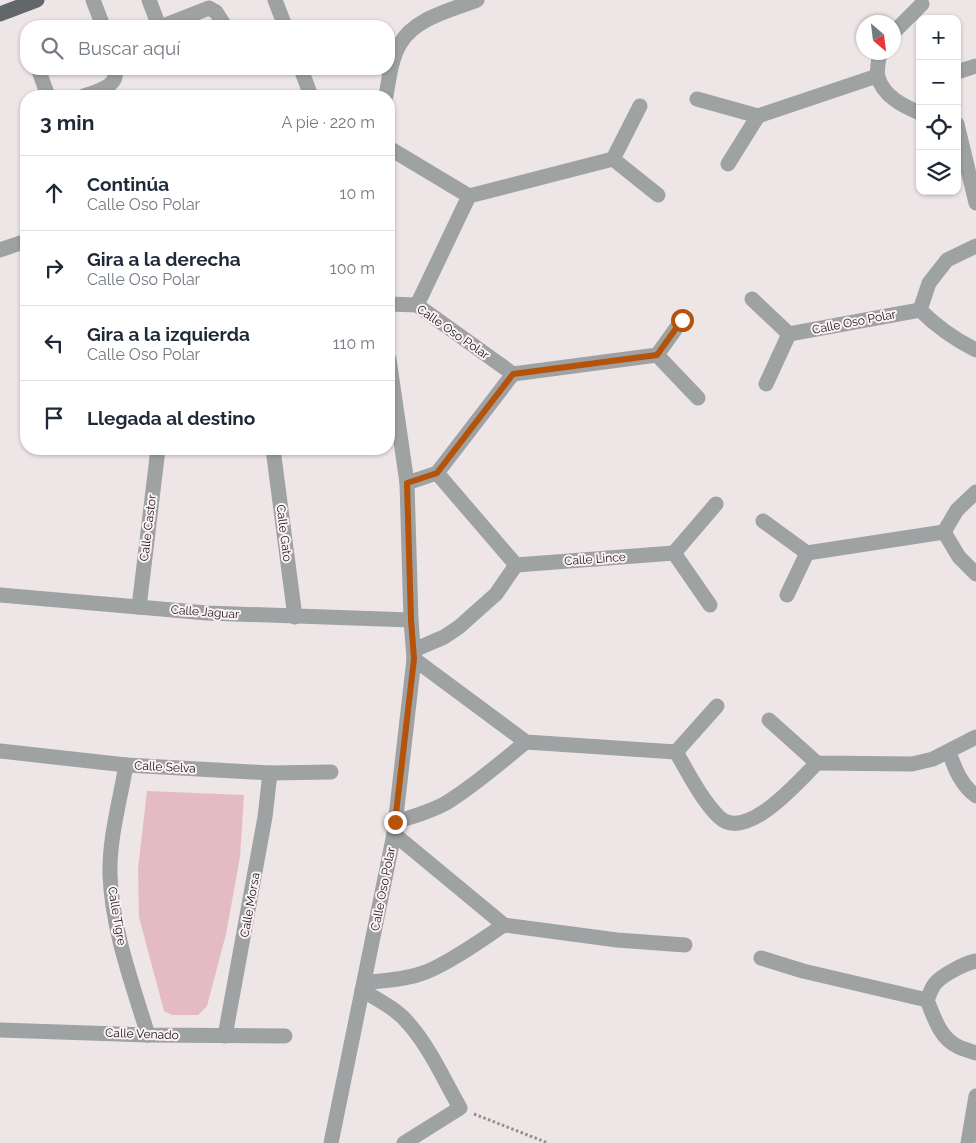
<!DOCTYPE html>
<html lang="es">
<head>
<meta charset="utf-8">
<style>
	:root { --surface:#fff; --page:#f2f2f3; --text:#1f2937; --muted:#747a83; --line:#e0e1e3 }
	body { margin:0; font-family:Raleway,sans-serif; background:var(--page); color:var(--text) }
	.controls { position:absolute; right:15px; top:15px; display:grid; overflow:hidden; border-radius:10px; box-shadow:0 1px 4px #0004 }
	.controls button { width:45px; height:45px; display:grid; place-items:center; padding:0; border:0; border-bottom:1px solid var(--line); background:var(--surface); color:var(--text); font:25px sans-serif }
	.compass { position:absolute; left:856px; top:15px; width:45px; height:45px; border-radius:50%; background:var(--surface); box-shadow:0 1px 4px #0004; rotate:152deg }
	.stop { position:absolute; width:15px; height:15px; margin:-11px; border:4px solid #b45309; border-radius:50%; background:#fff }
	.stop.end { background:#b45309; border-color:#fff; box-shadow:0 1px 5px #0008 }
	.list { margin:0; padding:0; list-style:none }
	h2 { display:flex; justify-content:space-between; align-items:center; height:65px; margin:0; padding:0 20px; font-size:21px }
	h2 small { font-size:16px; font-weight:400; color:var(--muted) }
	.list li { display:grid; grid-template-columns:32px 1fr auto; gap:15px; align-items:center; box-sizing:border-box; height:75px; padding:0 20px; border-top:1px solid var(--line) }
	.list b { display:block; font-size:19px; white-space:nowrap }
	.list p { margin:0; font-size:16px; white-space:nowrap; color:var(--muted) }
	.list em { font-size:16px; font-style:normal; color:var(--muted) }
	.icon { flex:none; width:28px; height:28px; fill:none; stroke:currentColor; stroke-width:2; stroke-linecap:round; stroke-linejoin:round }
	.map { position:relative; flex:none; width:976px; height:1143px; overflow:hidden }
	.search { position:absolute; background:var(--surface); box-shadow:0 1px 4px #0004; left:20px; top:20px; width:375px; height:55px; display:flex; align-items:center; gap:12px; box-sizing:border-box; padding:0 18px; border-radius:20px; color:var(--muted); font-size:19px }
	.panel { position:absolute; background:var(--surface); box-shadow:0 1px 4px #0004; left:20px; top:90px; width:375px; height:365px; border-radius:20px }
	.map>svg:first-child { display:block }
	.green { fill:#e4bbc3 }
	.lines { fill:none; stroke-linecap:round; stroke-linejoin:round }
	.path { stroke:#958f90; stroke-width:3; stroke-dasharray:2.5 2.5; stroke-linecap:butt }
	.minor { stroke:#9ea2a3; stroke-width:15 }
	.major { stroke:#62686a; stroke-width:15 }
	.route { stroke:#b45309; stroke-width:6 }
	.labels { text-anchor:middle; stroke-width:4; stroke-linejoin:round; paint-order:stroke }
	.street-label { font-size:12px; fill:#171415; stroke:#fcf2f4 }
</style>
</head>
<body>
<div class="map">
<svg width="976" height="1143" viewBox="0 0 976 1143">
	<rect width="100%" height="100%" fill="#eee5e7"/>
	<polygon class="green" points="147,791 244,795 240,857 226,934 207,1006 198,1015 172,1015 164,1011 139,917 138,869"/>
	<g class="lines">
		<polyline class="path" points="474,1114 548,1143"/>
		<g class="minor">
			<polyline points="93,0 103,26"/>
			<polyline points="149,0 159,26"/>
			<polyline points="275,0 285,26"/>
			<polyline points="163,26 209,8 216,12 225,26"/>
			<polyline points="894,32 922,4"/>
			<path d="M 880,52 C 879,59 876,70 878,77 C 883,96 903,106 920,113"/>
			<polyline points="40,69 40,74 48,96"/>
			<polyline points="301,69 311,96"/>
			<polyline points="957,72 976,66"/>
			<path d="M 84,96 C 97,91 119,87 115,69"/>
			<path d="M 386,96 C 389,79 391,59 400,44 C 414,18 452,10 477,0"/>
			<polyline points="697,99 758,116 728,164"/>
			<polyline points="640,106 613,159 658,195"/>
			<polyline points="758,116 877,76"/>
			<polyline points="957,124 976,203"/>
			<polyline points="389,148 469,196 417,305"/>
			<polyline points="469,196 613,159"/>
			<polyline points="0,250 26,241"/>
			<polyline points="752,299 789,334"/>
			<polyline points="389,304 417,305 513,374 657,355 682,320"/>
			<polyline points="920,310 929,283 947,260 976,246"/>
			<path d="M 920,310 C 937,327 954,339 976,350"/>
			<polyline points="789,334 920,310"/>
			<polyline points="657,355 698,398"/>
			<polyline points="766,384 789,334"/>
			<polyline points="273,449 295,617"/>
			<polyline points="437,473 516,565"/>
			<polyline points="407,483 437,473 513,374"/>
			<polyline points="763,521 807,553 944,532"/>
			<polyline points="944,532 959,557 976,574"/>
			<polyline points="944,532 957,510 976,492"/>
			<polyline points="674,553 710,605"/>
			<polyline points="516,565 674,553 716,504"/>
			<polyline points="0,595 207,613 411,620"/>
			<polyline points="787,595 807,553"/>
			<polyline points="139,607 158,449"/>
			<polyline points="414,650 444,637 459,627 496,594 516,565"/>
			<polyline points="414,659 526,742 676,752"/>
			<polyline points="769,720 817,763 912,764 933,759 976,737"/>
			<polyline points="0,751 126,765 270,773 331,772"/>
			<path d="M 676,752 C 689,774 701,799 719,817 C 746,843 799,781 817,763"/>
			<polyline points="676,752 717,706"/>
			<path d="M 949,752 C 955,769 961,785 976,796"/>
			<path d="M 126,765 C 120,801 109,838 110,875 C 112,929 132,983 148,1035"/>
			<path d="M 395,822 C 412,817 430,812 446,803 C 474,786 500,763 526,742"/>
			<polyline points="394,834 504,925 617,940 685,945"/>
			<polyline points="761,958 803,971 927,1000"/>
			<path d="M 976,961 C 965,963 940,976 934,985 C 931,989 929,996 927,1000 C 934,1017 940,1038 957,1046 C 963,1049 970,1051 976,1053"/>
			<path d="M 364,983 C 385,980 406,980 426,972 C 451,962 481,940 504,925"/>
			<path d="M 362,990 C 378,1000 397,1009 409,1024 C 430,1048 444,1080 460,1108 L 404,1143"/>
			<polyline points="0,1030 148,1035 285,1036"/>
			<polyline points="225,1036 265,817 270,773"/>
			<polyline points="331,1143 394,834 414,659 411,620 407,483 389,359"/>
			<polyline points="968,1143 976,1096"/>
		</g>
		<polyline class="major" points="0,14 37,0"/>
	</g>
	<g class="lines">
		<polyline class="route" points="395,822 414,659 411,620 407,483 437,473 513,374 657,355 682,320"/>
	</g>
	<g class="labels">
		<g class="street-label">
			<text transform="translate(854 322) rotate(-11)" y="4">Calle Oso Polar</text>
			<text transform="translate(453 332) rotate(35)" y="4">Calle Oso Polar</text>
			<text transform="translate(148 528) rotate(-83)" y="4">Calle Castor</text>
			<text transform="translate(284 533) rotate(83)" y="4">Calle Gato</text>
			<text transform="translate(595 559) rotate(-4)" y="4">Calle Lince</text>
			<text transform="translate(205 612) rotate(4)" y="4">Calle Jaguar</text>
			<text transform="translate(165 767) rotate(3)" y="4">Calle Selva</text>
			<text transform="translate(383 889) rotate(-79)" y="4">Calle Oso Polar</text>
			<text transform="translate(250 905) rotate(-80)" y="4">Calle Morsa</text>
			<text transform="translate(117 916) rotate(80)" y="4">Calle Tigre</text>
			<text transform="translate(142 1034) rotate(2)" y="4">Calle Venado</text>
		</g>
	</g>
</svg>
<div class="controls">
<button>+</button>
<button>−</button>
<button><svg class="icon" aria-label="locate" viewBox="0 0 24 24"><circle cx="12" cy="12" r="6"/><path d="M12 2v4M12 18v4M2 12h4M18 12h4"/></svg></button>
<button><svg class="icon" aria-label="layers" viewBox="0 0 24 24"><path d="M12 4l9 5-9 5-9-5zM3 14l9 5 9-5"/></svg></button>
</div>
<svg class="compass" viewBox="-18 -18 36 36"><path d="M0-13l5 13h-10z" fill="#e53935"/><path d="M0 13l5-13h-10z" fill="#747a83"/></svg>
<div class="stop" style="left:682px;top:320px"></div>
<div class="stop end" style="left:395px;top:822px"></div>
<div class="search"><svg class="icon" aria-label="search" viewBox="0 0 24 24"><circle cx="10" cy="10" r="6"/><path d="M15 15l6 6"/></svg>Buscar aquí</div>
<section class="panel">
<h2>3 min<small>A pie · 220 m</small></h2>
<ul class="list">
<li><svg class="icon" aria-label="ahead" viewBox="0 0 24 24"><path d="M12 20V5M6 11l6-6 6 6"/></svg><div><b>Continúa</b><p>Calle Oso Polar</p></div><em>10 m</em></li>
<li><svg class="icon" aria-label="right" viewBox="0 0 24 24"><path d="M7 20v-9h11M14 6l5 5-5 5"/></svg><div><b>Gira a la derecha</b><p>Calle Oso Polar</p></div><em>100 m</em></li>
<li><svg class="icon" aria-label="left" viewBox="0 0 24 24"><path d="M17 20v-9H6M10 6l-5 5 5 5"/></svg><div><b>Gira a la izquierda</b><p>Calle Oso Polar</p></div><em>110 m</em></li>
<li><svg class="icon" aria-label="arrive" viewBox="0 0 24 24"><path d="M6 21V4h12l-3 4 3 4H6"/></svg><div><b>Llegada al destino</b></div></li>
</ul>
</section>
</div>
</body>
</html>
